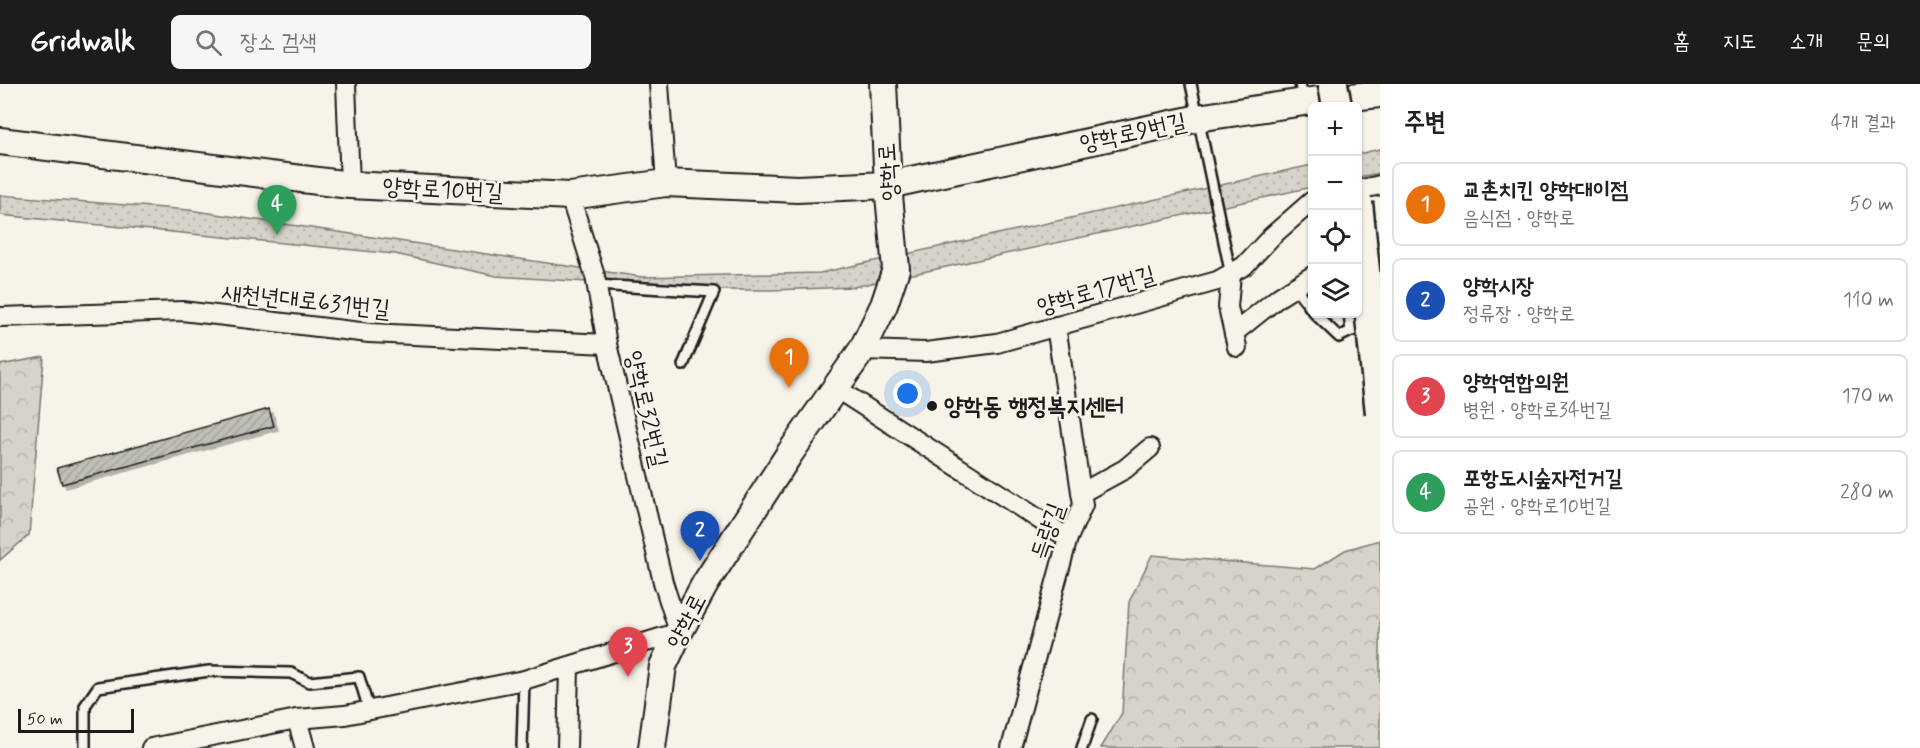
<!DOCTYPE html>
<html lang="ko">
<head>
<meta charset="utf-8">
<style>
	:root { --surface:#fff; --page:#f6f6f6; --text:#202124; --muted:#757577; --line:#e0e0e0; --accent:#1c1c1c }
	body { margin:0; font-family:Mynerve,"Poor Story",sans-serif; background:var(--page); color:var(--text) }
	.controls { position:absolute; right:18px; top:18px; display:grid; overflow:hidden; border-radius:9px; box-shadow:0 2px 4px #0004 }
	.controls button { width:54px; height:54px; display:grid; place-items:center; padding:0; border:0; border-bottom:2px solid var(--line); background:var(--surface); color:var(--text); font:30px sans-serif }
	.scale { position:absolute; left:18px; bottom:15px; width:116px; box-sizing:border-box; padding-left:6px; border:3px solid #1c1c1c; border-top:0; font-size:16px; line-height:21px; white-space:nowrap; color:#1c1c1c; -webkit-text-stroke:4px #f7f3e8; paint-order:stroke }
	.you { position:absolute; left:908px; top:310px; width:21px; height:21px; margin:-15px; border:4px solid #fff; border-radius:50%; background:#1a73e8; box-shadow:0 0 0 9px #1a73e833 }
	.badge { display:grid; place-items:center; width:39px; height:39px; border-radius:50%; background:var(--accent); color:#fff; font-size:20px; font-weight:700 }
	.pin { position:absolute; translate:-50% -50px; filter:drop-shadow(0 2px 3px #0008) }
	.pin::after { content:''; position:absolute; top:32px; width:21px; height:18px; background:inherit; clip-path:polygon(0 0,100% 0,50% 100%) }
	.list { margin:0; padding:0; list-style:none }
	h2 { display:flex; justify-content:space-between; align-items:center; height:78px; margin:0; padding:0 24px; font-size:26px }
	h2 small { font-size:20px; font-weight:400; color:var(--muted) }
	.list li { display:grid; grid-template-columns:39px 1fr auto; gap:18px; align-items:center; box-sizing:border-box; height:84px; margin:0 12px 12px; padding:0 12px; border:2px solid var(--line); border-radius:9px }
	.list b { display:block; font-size:22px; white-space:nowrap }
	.list p { margin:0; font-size:20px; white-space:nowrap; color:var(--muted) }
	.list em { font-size:20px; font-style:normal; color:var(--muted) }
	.icon { flex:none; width:33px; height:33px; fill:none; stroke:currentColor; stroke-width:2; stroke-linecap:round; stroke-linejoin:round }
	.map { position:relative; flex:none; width:1380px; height:664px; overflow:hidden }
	header { display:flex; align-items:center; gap:36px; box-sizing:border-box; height:84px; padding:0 30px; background:var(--accent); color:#fff }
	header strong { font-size:28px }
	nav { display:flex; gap:33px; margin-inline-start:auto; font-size:21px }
	.search { width:420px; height:54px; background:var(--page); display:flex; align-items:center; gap:15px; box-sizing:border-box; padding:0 21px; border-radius:9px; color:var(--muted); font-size:22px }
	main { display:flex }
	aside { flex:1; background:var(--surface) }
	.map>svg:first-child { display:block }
	.grass { fill:url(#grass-dots); stroke:#7a7874; stroke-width:1.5 }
	.forest { fill:url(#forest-crowns); stroke:#7a7874; stroke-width:1.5 }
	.building { fill:url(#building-hatch); stroke:#1c1c1c; stroke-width:1.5; filter:url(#shadow) }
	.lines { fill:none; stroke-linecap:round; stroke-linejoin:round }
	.lane-casing { stroke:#1c1c1c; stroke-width:14 }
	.street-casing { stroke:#1c1c1c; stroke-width:22 }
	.secondary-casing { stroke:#1c1c1c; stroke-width:30 }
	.lane { stroke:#f7f3e8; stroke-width:9 }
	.street { stroke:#f7f3e8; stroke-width:18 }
	.secondary { stroke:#f7f3e8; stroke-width:26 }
	.primary-bridge-casing { stroke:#1c1c1c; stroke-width:33; stroke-linecap:butt }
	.primary-bridge { stroke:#f7f3e8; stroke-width:28 }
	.poi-dot { fill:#1c1c1c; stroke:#f7f3e8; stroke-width:2 }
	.labels { text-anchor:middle; stroke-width:5; stroke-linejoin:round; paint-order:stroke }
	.street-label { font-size:24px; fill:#1c1c1c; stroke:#f7f3e8 }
	.poi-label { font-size:24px; font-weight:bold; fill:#1c1c1c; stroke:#f7f3e8; text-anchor:start }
</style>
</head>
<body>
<header>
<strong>Gridwalk</strong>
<div class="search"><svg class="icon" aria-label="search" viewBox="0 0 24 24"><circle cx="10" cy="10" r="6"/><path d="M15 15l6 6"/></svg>장소 검색</div>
<nav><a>홈</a><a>지도</a><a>소개</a><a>문의</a></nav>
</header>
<main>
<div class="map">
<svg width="1380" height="664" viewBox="0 0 1380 664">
	<defs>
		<pattern id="grass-dots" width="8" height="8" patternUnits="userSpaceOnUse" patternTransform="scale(1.5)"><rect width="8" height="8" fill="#d7d3cb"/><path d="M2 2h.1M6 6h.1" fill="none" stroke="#b8b5ae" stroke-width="1.8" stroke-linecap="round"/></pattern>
		<pattern id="forest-crowns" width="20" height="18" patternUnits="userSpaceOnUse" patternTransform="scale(1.5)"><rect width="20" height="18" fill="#d7d3cb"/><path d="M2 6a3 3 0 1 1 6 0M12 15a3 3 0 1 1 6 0" fill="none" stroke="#b8b5ae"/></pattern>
		<pattern id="building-hatch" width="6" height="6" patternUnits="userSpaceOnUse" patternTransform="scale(1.5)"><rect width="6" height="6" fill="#c0beb5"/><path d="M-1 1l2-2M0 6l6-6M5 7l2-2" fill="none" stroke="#a4a39b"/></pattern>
		<filter id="shadow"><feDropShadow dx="4" dy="4" stdDeviation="0" flood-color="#0004"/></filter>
	</defs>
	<rect width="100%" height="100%" fill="#f7f3e8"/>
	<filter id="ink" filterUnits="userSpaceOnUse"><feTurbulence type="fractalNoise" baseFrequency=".0167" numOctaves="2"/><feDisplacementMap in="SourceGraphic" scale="12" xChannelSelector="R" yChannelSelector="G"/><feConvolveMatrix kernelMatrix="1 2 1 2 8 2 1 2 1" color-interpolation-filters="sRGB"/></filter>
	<g filter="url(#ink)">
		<g class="grass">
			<polygon points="1380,65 1380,89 1358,93 1358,70"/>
			<polygon points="1312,81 1312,103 854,203 772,206 707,206 496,192 395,170 0,131 0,111 189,126 642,193 820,189"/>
		</g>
		<g class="forest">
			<polygon points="44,273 29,451 0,476 0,281"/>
			<polygon points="1380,456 1380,664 1101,664 1122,629 1129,518 1152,471 1315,485 1345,466"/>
		</g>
		<polygon class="building" points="269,325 274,342 62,400 57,384"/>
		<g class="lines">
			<g class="lane-casing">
				<g id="lane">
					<polyline points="1191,0 1231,191"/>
					<polyline points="1300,0 1303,16"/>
					<polyline points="596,201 714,208 683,281"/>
					<polyline points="1295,203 1312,226"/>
					<polyline points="1315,230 1339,253 1351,247"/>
					<polyline points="1349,230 1351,247 1366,244"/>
					<polyline points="85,664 85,622 98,603 209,587 291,589 309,598 359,593 369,626"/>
					<polyline points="522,664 524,596"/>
					<polyline points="1082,664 1092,635"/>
				</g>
			</g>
			<g class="street-casing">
				<g id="street">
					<polyline points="346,0 350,101"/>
					<polyline points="659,0 666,99"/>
					<polyline points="1358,106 1380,101"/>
					<polyline points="1231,191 1228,223 1237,263"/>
					<polyline points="0,233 182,227 369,249 607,260"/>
					<polyline points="1234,249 1279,213 1312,192"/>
					<polyline points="862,266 926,268 997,259 1217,197 1244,182 1272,152 1312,117"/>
					<polyline points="837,305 1068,454"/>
					<polyline points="1081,409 1125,385 1150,364"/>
					<polyline points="297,635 305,664"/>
					<polyline points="151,664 297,635 345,631 524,596 679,548 663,498 607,260 595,192 570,112"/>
					<polyline points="567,664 569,584"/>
					<polyline points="1011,664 1068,454 1083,421 1056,242"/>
				</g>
			</g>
			<g class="secondary-casing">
				<g id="secondary">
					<polyline points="0,57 350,101 570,112 666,99 797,105 888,101 1204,33 1311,17 1380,10"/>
					<polyline points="652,664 663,582 679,548 705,500 790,369 862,266 884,221 896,185 888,101 883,0"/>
				</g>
			</g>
			<use href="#lane" class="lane"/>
			<use href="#street" class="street"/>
			<use href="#secondary" class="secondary"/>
			<g class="primary-bridge-casing">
				<g id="primary-bridge">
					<polyline points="1333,0 1337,22"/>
					<polyline points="1358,119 1380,329"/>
				</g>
			</g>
			<use href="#primary-bridge" class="primary-bridge"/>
		</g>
	</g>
	<circle class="poi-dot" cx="932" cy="322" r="6"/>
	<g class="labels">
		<g class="street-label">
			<text transform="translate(1133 48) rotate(-12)" y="8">양학로9번길</text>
			<text transform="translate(888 88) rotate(-94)" y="8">양학로</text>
			<text transform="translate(443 105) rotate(3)" y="8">양학로10번길</text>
			<text transform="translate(1096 206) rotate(-16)" y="8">양학로17번길</text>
			<text transform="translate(306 216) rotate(6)" y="8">새천년대로631번길</text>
			<text transform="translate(647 325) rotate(77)" y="8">양학로32번길</text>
			<text transform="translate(1047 447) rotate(-71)" y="8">득량길</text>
			<text transform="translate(686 537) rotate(-63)" y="8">양학로</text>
		</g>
		<g class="poi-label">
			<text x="944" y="330">양학동 행정복지센터</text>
		</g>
	</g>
</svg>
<div class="controls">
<button>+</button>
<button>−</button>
<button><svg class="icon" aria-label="locate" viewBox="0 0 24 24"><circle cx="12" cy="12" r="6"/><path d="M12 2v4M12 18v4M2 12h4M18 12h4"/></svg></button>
<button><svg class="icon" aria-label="layers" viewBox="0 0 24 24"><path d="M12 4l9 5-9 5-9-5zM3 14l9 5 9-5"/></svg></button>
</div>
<div class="scale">50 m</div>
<div class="you"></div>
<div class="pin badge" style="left:789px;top:304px;background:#e8710a">1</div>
<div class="pin badge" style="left:700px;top:477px;background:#1a4fb4">2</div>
<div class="pin badge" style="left:628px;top:593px;background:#e0444e">3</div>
<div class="pin badge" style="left:277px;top:151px;background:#2e9e5b">4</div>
</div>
<aside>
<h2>주변<small>4개 결과</small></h2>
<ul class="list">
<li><span class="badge" style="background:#e8710a">1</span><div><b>교촌치킨 양학대이점</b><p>음식점 · 양학로</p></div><em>50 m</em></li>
<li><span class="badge" style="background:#1a4fb4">2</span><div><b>양학시장</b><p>정류장 · 양학로</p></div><em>110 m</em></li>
<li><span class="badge" style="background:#e0444e">3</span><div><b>양학연합의원</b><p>병원 · 양학로34번길</p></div><em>170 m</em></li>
<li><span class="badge" style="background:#2e9e5b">4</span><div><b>포항도시숲자전거길</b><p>공원 · 양학로10번길</p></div><em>280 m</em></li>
</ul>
</aside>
</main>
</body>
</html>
